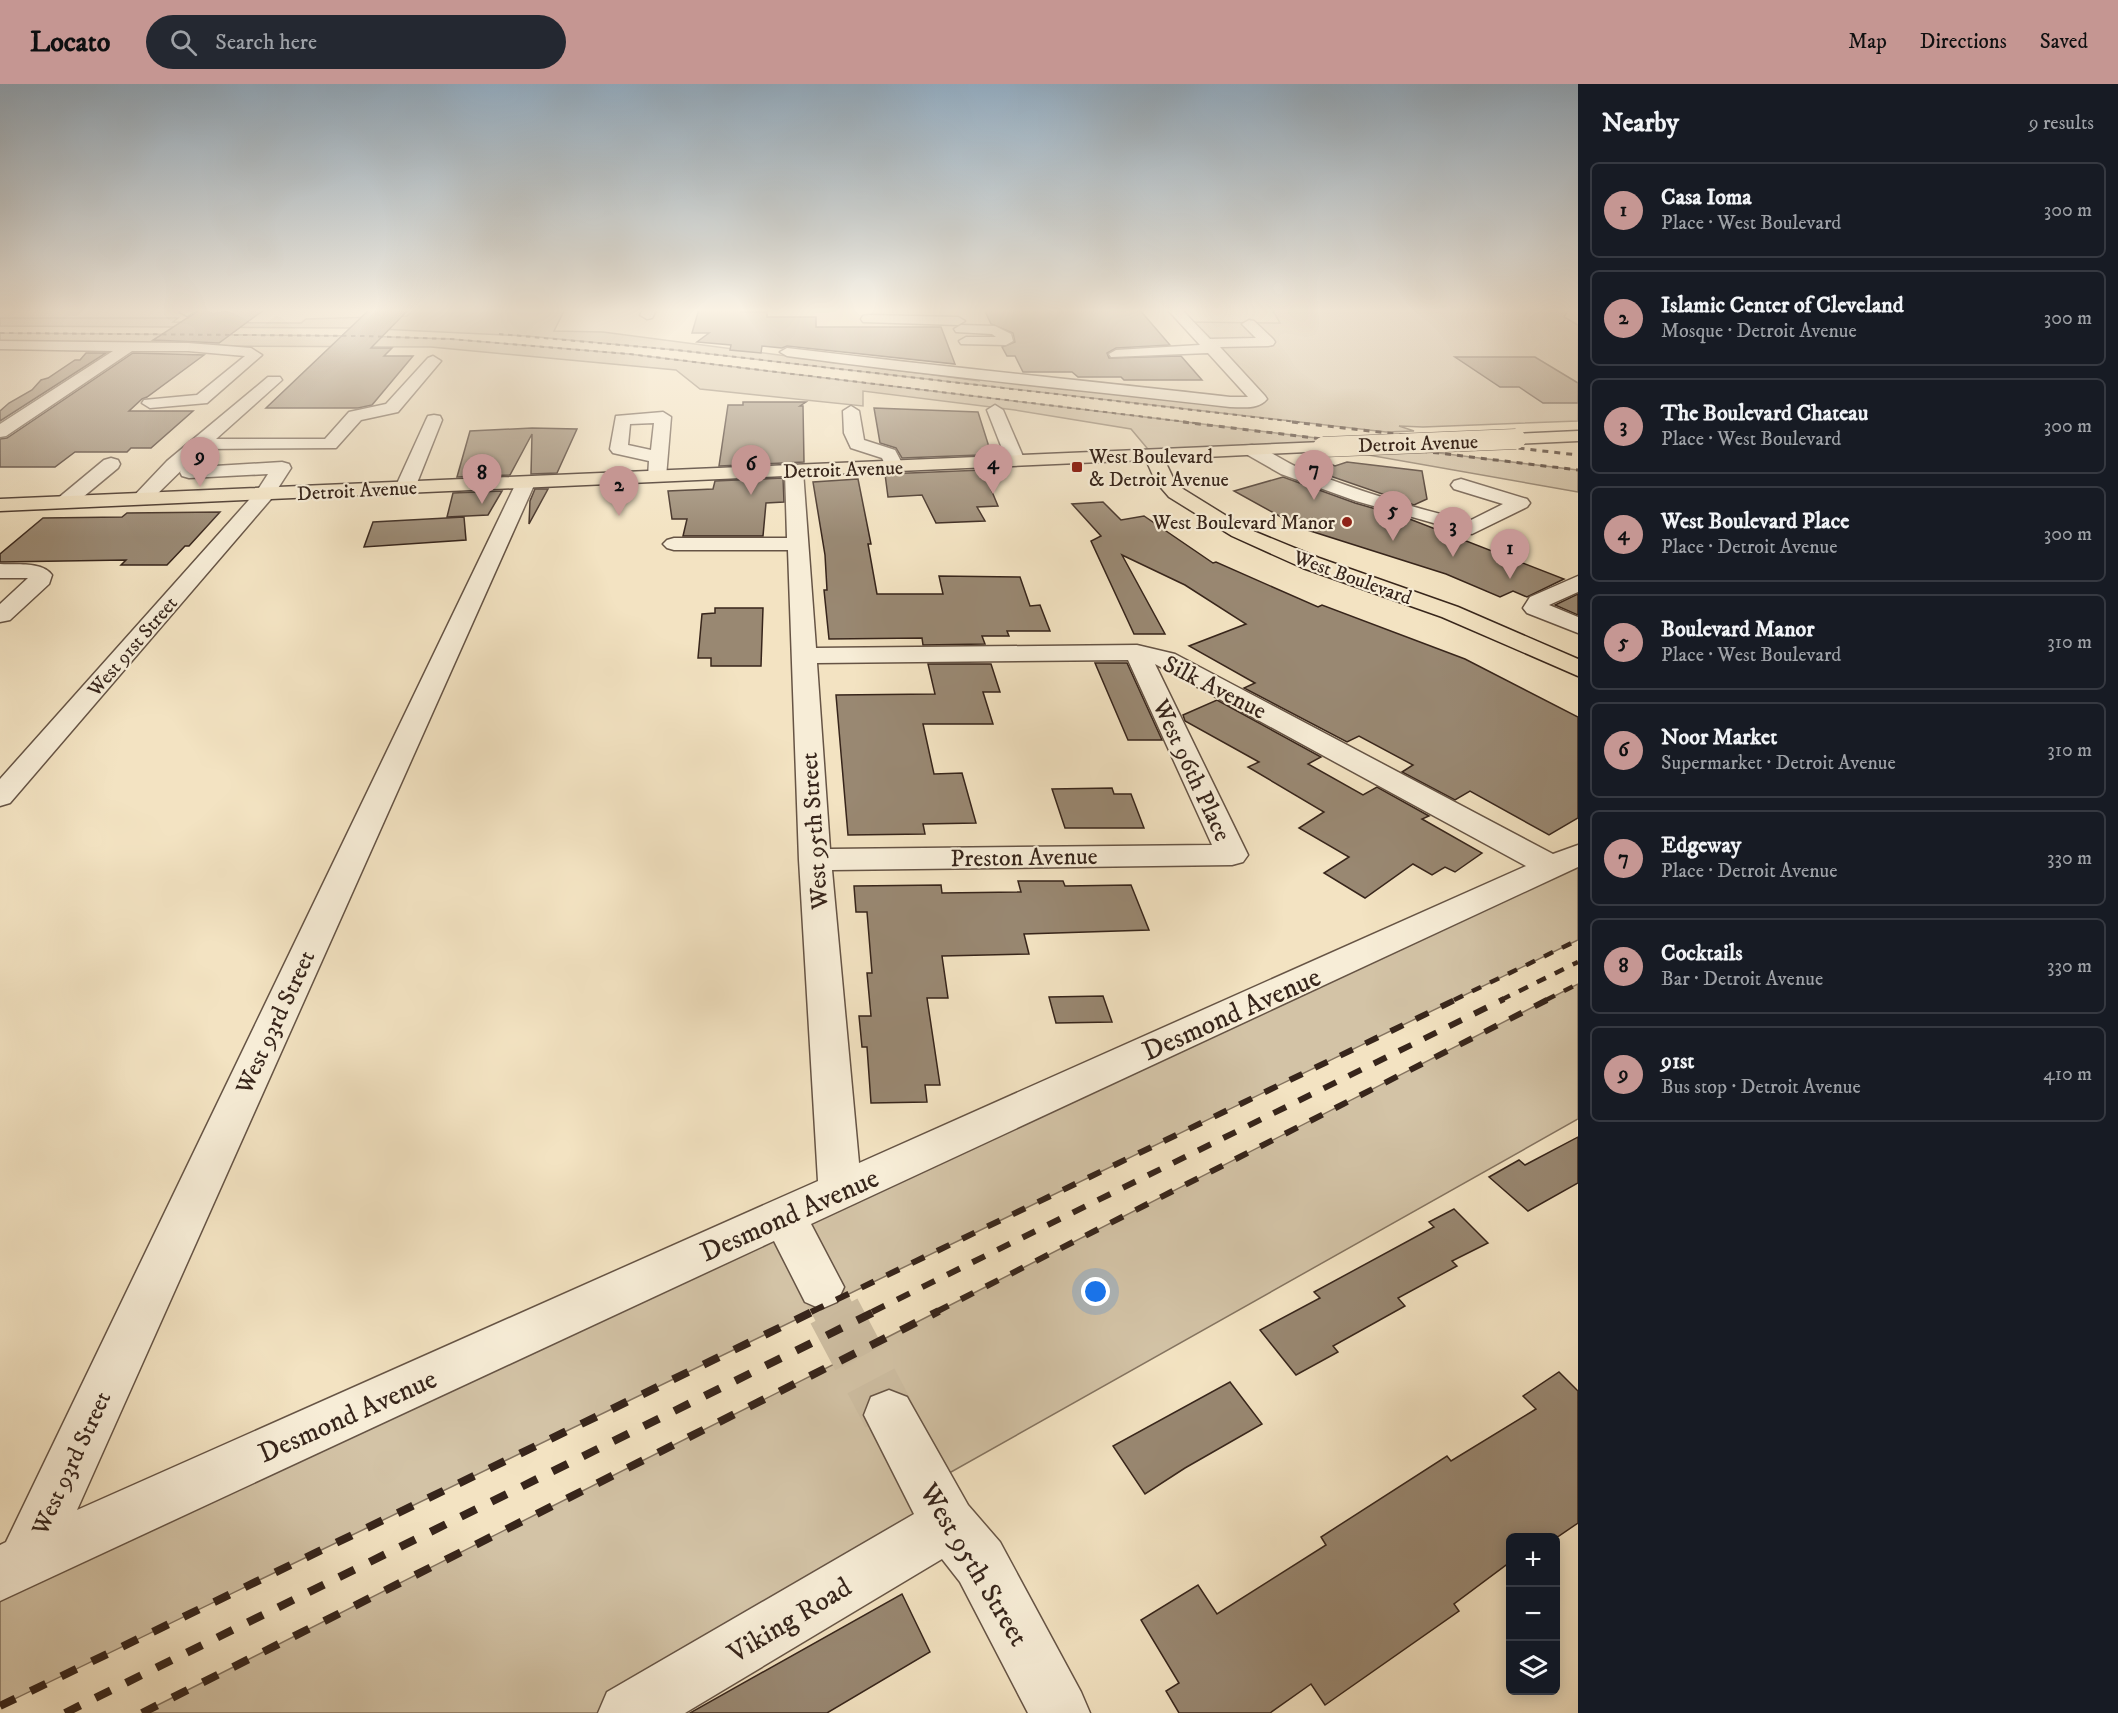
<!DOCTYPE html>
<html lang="en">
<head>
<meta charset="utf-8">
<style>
	:root { --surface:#171b24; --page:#242831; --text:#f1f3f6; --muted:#9ea1a6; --line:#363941; --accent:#c59692 }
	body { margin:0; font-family:"IM FELL DW Pica",serif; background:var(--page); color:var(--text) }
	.controls { position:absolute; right:18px; bottom:18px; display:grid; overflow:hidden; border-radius:9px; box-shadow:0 3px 15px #0003 }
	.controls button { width:54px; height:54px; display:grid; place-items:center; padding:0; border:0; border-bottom:2px solid var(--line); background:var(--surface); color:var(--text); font:30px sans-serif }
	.you { position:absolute; left:1096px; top:1208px; width:21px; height:21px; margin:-15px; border:4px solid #fff; border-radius:50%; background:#1a73e8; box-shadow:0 0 0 9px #1a73e833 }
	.badge { display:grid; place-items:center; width:39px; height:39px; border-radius:50%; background:var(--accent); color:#111; font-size:20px; font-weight:700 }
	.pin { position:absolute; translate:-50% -50px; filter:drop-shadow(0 2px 3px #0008) }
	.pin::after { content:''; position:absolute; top:32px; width:21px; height:18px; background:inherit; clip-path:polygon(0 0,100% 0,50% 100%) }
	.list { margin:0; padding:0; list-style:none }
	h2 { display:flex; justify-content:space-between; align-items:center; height:78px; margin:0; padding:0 24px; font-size:26px }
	h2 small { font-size:20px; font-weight:400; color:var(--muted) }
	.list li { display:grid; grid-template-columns:39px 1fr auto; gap:18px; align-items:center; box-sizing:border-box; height:96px; margin:0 12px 12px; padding:0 12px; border:2px solid var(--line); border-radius:9px }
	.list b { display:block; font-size:22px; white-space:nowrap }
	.list p { margin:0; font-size:20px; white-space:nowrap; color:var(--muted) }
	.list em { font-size:20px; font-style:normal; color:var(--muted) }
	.icon { flex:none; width:33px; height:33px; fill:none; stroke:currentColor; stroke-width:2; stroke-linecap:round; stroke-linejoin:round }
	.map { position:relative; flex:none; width:1578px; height:1629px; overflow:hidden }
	header { display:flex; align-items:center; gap:36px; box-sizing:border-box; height:84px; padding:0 30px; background:var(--accent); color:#111 }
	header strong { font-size:28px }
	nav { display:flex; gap:33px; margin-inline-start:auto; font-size:21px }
	.search { width:420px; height:54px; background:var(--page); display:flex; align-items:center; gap:15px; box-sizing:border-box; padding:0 21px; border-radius:33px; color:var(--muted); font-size:22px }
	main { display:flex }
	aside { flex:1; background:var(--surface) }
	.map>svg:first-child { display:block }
	.green { fill:#d3c3a6; stroke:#857460; stroke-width:1.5 }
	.building { fill:#998872; stroke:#37251b; stroke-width:1.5 }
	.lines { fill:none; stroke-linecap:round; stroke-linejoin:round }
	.minor-tunnel-far1 { stroke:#cdbda1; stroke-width:41; stroke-dasharray:41 21; stroke-linecap:butt }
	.minor-tunnel { stroke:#cdbda1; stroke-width:53; stroke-dasharray:53 26; stroke-linecap:butt }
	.minor-casing { stroke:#665445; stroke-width:3 }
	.major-casing { stroke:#37251b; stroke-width:3 }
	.minor { fill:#f7edd7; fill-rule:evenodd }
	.major { fill:#f3e3c2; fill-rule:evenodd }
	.rail-far4 { stroke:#37251b; stroke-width:2; stroke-dasharray:4.5 4.5; stroke-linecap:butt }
	.rail-far3 { stroke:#37251b; stroke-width:3; stroke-dasharray:6 6; stroke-linecap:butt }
	.rail-far2 { stroke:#37251b; stroke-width:4.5; stroke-dasharray:10 10; stroke-linecap:butt }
	.rail-far1 { stroke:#37251b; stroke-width:6; stroke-dasharray:14 14; stroke-linecap:butt }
	.rail { stroke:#37251b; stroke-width:8; stroke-dasharray:17 17; stroke-linecap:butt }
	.major-bridge-casing { stroke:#37251b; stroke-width:21; stroke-linecap:butt }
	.major-bridge { stroke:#f3e3c2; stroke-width:20 }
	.poi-dot { fill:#8f2418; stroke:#f7edd7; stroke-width:2 }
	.labels { text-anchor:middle; stroke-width:4.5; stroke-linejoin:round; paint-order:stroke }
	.far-street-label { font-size:20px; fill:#37251b; stroke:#f7edd7 }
	.far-poi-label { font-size:20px; fill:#37251b; stroke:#f7edd7; text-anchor:start }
	.street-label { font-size:24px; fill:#37251b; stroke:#f7edd7 }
	.near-street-label { font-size:28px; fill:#37251b; stroke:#f7edd7 }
</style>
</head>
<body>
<header>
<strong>Locato</strong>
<div class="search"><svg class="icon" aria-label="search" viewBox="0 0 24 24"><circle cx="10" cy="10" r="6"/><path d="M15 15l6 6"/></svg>Search here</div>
<nav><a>Map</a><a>Directions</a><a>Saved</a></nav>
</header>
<main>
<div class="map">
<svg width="1578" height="1629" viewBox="0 0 1578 1629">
	<rect width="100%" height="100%" fill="#f3e3c2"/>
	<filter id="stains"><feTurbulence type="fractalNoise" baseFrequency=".00333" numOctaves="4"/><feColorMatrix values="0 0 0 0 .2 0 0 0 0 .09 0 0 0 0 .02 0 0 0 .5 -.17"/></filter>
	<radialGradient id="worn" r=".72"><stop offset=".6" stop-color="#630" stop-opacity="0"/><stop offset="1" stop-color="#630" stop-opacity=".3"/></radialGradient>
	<g class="green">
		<polygon points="414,225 565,225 554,247 603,248 979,297 978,289 1253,318 1188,238 1280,239 1272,225 1569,225 1564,233 1578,241 1578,337 1423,343 1399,342 1414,347 1386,348 676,266 527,252 358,244 0,242 0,234 178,234 173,238 301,239 306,235 407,232"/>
		<polygon points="0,249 363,252 450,255 629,270 1578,386 1578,408 1323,363 1152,370 1131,345 1015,326 863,307 863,322 700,305 676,286 431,263 0,261"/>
		<polygon points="1578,771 1578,856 0,1622 0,1489"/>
		<polygon points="1578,900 1578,1035 919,1406 949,1440 628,1629 142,1629 878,1258"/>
	</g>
	<g class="building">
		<polygon points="201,225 265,225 219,259 153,256"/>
		<polygon points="370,225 409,225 371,264 392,264 384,272 413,272 372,321 358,324 266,324"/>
		<polygon points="699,225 742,225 741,228 767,228 767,233 816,233 816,243 941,243 955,280 787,262 782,264 762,262 761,269 730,266 731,261 697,258 709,249 692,249"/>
		<polygon points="984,225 1139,225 1170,261 1116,264 1107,269 1109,274 1181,272 1202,296 1124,296 1121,293 1078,293 1072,288 1023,288 1015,272 1007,272 1002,263 1015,258 1013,249 991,240"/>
		<polygon points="86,269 106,269 0,337 0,327 9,319 32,306 41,296 48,294 75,276 80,276"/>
		<polygon points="133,269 204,271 147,313 142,315 129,327 193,327 151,364 131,364 127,368 75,368 55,383 0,383 0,355 7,354"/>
		<polygon points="1455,273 1535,273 1578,299 1578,319 1543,319 1519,303 1500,303"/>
		<polygon points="743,318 806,318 800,322 803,322 804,378 719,382 728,321 743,321"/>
		<polygon points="874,324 978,328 990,366 979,371 902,374 896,364 880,359"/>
		<polygon points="532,344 577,345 557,389 531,390 532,350 510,391 457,393 470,347"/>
		<polygon points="1326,378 1335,382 1347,378 1422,387 1427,415 1414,421 1307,384"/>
		<polygon points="983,386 998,422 977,423 985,437 936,439 922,411 888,413 885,390"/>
		<polygon points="1283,393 1355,419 1407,434 1564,495 1527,513 1513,507 1500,513 1446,490 1301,444 1234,407"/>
		<polygon points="783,394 784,418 766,419 763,452 683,452 687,435 672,435 668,407 713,405 715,397"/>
		<polygon points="858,395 871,460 868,460 877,510 943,510 939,492 1020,493 1030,522 1040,521 1050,547 1007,547 1009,552 982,552 985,560 923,561 922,554 829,555 824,506 827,506 825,471 813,398"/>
		<polygon points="535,405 548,405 529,440 530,417"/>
		<polygon points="502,407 488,431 447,433 453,409"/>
		<polygon points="1103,418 1121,436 1144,432 1213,479 1216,478 1318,523 1322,521 1465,575 1578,633 1578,734 1549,751 1470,707 1455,716 1402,688 1413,681 1359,652 1347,658 1244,604 1255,599 1189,562 1246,540 1185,501 1122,471 1165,550 1134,550 1091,457 1101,452 1072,420"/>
		<polygon points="220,428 189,462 185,462 167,481 121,481 126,476 0,478 0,470 43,434 122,433 127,429"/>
		<polygon points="464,433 466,456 364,463 373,438"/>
		<polygon points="1578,510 1578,531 1555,521"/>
		<polygon points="715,524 763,524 761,582 711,582 711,574 698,574 702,530 715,529"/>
		<polygon points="1095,579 1127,579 1162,656 1128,656"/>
		<polygon points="928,580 991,580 1000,608 983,608 993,640 923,640 934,690 962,689 976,739 923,740 925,750 848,751 836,611 935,610"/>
		<polygon points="1217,616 1321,673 1308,680 1363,711 1377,703 1429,732 1422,735 1482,769 1455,788 1445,783 1432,791 1413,780 1365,814 1324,789 1349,773 1299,744 1324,728 1248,683 1259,678 1185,637 1183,631"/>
		<polygon points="1112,704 1114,710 1131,710 1144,744 1065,744 1052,705"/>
		<polygon points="1018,797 1063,797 1065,802 1131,801 1149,846 1024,850 1029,870 942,872 948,914 927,914 940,1001 925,1001 927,1018 871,1019 867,963 862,963 859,932 871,932 867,889 872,889 867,828 856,828 854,802 941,801 942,809 1021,808"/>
		<polygon points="1103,912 1112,938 1056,939 1049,913"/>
		<polygon points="1578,1053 1578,1099 1528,1127 1489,1093 1519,1076 1525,1081"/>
		<polygon points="1454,1125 1488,1159 1452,1177 1457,1182 1398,1214 1405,1222 1333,1262 1338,1268 1296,1291 1260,1246 1320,1214 1314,1208 1434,1143 1429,1138"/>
		<polygon points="1559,1288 1578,1307 1578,1439 1556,1454 1510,1454 1510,1478 1454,1520 1459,1527 1325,1621 1311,1600 1270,1629 1179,1629 1166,1607 1179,1599 1141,1536 1198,1501 1217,1530 1326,1461 1321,1453 1447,1372 1451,1377 1536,1325 1523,1312"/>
		<polygon points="1230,1298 1262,1340 1185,1384 1145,1410 1113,1362"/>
		<polygon points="902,1510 930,1568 827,1629 690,1629"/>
	</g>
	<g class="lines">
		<polyline class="minor-tunnel-far1" points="821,1203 834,1228"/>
		<polyline class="minor-tunnel" points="834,1227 889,1331"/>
		<g class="minor-casing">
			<g id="minor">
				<polygon points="182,225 199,225 187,232 180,228"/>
				<polygon points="644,225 657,225 652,234 647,235 640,231"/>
				<path d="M 1167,225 L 1181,225 L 1210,255 L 1256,254 L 1242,240 L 1249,236 L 1254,237 L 1273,255 L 1275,258 L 1273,261 L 1268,262 L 1220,263 L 1265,312 L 1267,315 C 1258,326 1243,323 1230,323 C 1082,306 934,292 787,272 L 780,268 L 787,264 C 934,282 1082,296 1230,313 L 1248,313 L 1208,269 L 1111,273 L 1109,270 L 1116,266 L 1200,261 Z"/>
				<polygon points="868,231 958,233 965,237 958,241 863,238 861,235 863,232"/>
				<polygon points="961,241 995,242 1011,250 1013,257 1006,261 961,260 959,257 966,253 996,253 992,250 956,248 954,245"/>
				<polygon points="0,257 188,259 251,264 262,271 207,319 150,324 142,319 144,316 197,311 245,272 188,267 132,267 6,352 0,353 0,340 113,267 0,265"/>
				<polygon points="433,272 441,277 398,328 361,336 336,364 203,365 147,420 133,420 130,416 167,377 268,293 280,293 282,296 216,355 325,355 349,328 386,320 428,274"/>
				<polygon points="995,321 1003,326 1025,377 1022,381 1010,381 1007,377 987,326"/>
				<polygon points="851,322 859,327 864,356 895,366 904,383 902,387 888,387 882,374 851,364 844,349 843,327"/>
				<path d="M 663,328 L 671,333 L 666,393 L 664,397 L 650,397 L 648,393 L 649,377 L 613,369 L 610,365 L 616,332 ZM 654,339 L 651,366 L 628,361 L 630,340 Z"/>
				<polygon points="434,331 440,332 442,336 415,404 412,408 398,408 395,404 426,336 428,332"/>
				<path d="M 1252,361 C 1269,365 1285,379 1302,385 C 1356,406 1412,424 1469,437 L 1503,420 L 1454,405 L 1451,401 L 1454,397 L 1461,395 L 1527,415 L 1530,419 L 1527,423 L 1472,450 L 1356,417 L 1281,390 L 1246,370 L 1243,366 L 1246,362 Z"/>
				<polygon points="111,374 118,376 120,380 118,384 71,423 57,423 54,419 57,415 104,376"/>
				<polygon points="282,378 289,380 291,384 271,415 10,719 0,722 0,695 257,407 268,390 189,394 182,392 180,388 182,384"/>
				<path d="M 794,381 L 801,383 L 803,387 L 816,564 L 1137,561 L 1175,570 L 1553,770 L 1578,761 L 1578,783 L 811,1140 L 844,1203 L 837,1218 L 821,1225 L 805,1218 L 774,1157 L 0,1517 L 0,1461 L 6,1458 L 518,395 L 532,395 L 535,399 L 77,1426 L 818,1097 L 799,776 L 788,466 L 674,466 L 667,464 L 663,460 L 667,456 L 674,454 L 787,454 L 785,387 L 787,383 ZM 1128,576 L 1212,761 L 830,765 L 817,579 ZM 1155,580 L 1526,782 L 859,1079 L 832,786 L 1232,781 L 1243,778 L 1248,771 Z"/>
				<path d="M 0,480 C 16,481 42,477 52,491 L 49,500 L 10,536 L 0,538 L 0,520 L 28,494 L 0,494 Z"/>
				<polygon points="1578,492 1578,508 1549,521 1578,533 1578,549 1527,529 1523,524 1530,513"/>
				<polygon points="889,1306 907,1313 968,1421 1000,1458 1081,1608 1090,1629 1028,1629 960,1498 942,1475 685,1629 598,1629 607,1608 914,1430 864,1331 871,1313"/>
			</g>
		</g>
		<g class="major-casing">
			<g id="major">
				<polygon points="1578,347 1578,357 1516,360 1510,359 1507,355 1510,351 1516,350"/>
				<polygon points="1323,358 1329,359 1332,363 1329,367 1164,375 1174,396 1183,405 1246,444 1319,474 1458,523 1578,575 1578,592 1442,533 1303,484 1232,452 1169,413 1156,398 1146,376 0,427 0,415"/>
			</g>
		</g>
		<use href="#minor" class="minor"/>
		<use href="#major" class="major"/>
		<g class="rail-far4">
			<polyline points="0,249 363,252 450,255 629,270 1195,339"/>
			<polyline points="499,250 676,266 1305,339"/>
		</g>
		<g class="rail-far3">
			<polyline points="1183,338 1578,386"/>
			<polyline points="1292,338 1578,371"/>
		</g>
		<g class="rail-far2">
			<polyline points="1454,916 1578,856"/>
			<polyline points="1501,916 1578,878"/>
			<polyline points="1546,916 1578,900"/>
		</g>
		<g class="rail-far1">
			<polyline points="811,1228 1457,915"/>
			<polyline points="872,1228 1504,915"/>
			<polyline points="936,1228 1549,915"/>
		</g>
		<g class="rail">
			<polyline points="0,1622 814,1227"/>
			<polyline points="65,1629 876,1227"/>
			<polyline points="142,1629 939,1227"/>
		</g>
		<g class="major-bridge-casing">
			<polyline id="major-bridge" points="1323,363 1516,355"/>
		</g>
		<use href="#major-bridge" class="major-bridge"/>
	</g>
	<linearGradient id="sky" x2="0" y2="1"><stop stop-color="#93adc2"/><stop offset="0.5" stop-color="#faf2e4"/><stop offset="1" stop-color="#faf2e4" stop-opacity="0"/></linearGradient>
	<rect width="1578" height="453" fill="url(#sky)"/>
	<g class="poi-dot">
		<rect x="1071" y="377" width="12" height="12" rx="3"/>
		<circle cx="1347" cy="438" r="6"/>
	</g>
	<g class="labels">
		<g class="far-street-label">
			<text transform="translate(1418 359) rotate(-2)" y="7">Detroit Avenue</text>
			<text transform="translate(843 385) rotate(-2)" y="7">Detroit Avenue</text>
			<text transform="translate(357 406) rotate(-3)" y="7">Detroit Avenue</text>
			<text transform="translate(1353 493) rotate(20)" y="7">West Boulevard</text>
			<text transform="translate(132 562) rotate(-49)" y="7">West 91st Street</text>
		</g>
		<g class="far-poi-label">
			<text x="1089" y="379">West Boulevard<tspan x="1089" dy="23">&amp; Detroit Avenue</tspan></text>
			<text x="1335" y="445" text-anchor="end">West Boulevard Manor</text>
		</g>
		<g class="street-label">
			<text transform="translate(1215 603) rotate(27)" y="8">Silk Avenue</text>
			<text transform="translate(1192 686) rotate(65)" y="8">West 96th Place</text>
			<text transform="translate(814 747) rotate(-94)" y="8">West 95th Street</text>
			<text transform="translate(1024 773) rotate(-1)" y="8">Preston Avenue</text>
			<text transform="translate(275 938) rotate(-65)" y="8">West 93rd Street</text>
			<text transform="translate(71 1379) rotate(-65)" y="8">West 93rd Street</text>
		</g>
		<g class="near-street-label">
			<text transform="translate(1231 929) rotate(-24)" y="10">Desmond Avenue</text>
			<text transform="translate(789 1130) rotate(-24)" y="10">Desmond Avenue</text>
			<text transform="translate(347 1331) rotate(-24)" y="10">Desmond Avenue</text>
			<text transform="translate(975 1480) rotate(59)" y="10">West 95th Street</text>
			<text transform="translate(789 1535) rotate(-31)" y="10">Viking Road</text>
		</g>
	</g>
	<rect width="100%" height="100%" filter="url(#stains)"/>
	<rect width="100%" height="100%" fill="url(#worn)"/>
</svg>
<div class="controls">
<button>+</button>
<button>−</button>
<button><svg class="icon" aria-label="layers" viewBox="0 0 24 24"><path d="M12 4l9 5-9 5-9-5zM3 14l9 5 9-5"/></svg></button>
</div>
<div class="you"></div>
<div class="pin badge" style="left:1510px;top:495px">1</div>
<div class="pin badge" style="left:619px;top:432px">2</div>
<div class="pin badge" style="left:1453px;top:473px">3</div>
<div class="pin badge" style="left:993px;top:410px">4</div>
<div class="pin badge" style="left:1393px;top:457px">5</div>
<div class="pin badge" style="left:751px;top:411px">6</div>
<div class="pin badge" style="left:1314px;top:416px">7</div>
<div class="pin badge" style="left:482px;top:420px">8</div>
<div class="pin badge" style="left:200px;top:403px">9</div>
</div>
<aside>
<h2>Nearby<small>9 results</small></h2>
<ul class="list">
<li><span class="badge">1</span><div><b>Casa Ioma</b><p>Place · West Boulevard</p></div><em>300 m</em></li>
<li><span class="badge">2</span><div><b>Islamic Center of Cleveland</b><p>Mosque · Detroit Avenue</p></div><em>300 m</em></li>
<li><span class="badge">3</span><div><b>The Boulevard Chateau</b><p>Place · West Boulevard</p></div><em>300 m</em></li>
<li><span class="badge">4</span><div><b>West Boulevard Place</b><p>Place · Detroit Avenue</p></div><em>300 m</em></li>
<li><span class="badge">5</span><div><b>Boulevard Manor</b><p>Place · West Boulevard</p></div><em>310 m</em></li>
<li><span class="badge">6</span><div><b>Noor Market</b><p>Supermarket · Detroit Avenue</p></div><em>310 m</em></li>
<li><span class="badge">7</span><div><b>Edgeway</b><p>Place · Detroit Avenue</p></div><em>330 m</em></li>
<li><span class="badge">8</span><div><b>Cocktails</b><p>Bar · Detroit Avenue</p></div><em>330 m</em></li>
<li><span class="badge">9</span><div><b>91st</b><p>Bus stop · Detroit Avenue</p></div><em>410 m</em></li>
</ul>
</aside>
</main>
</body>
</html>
